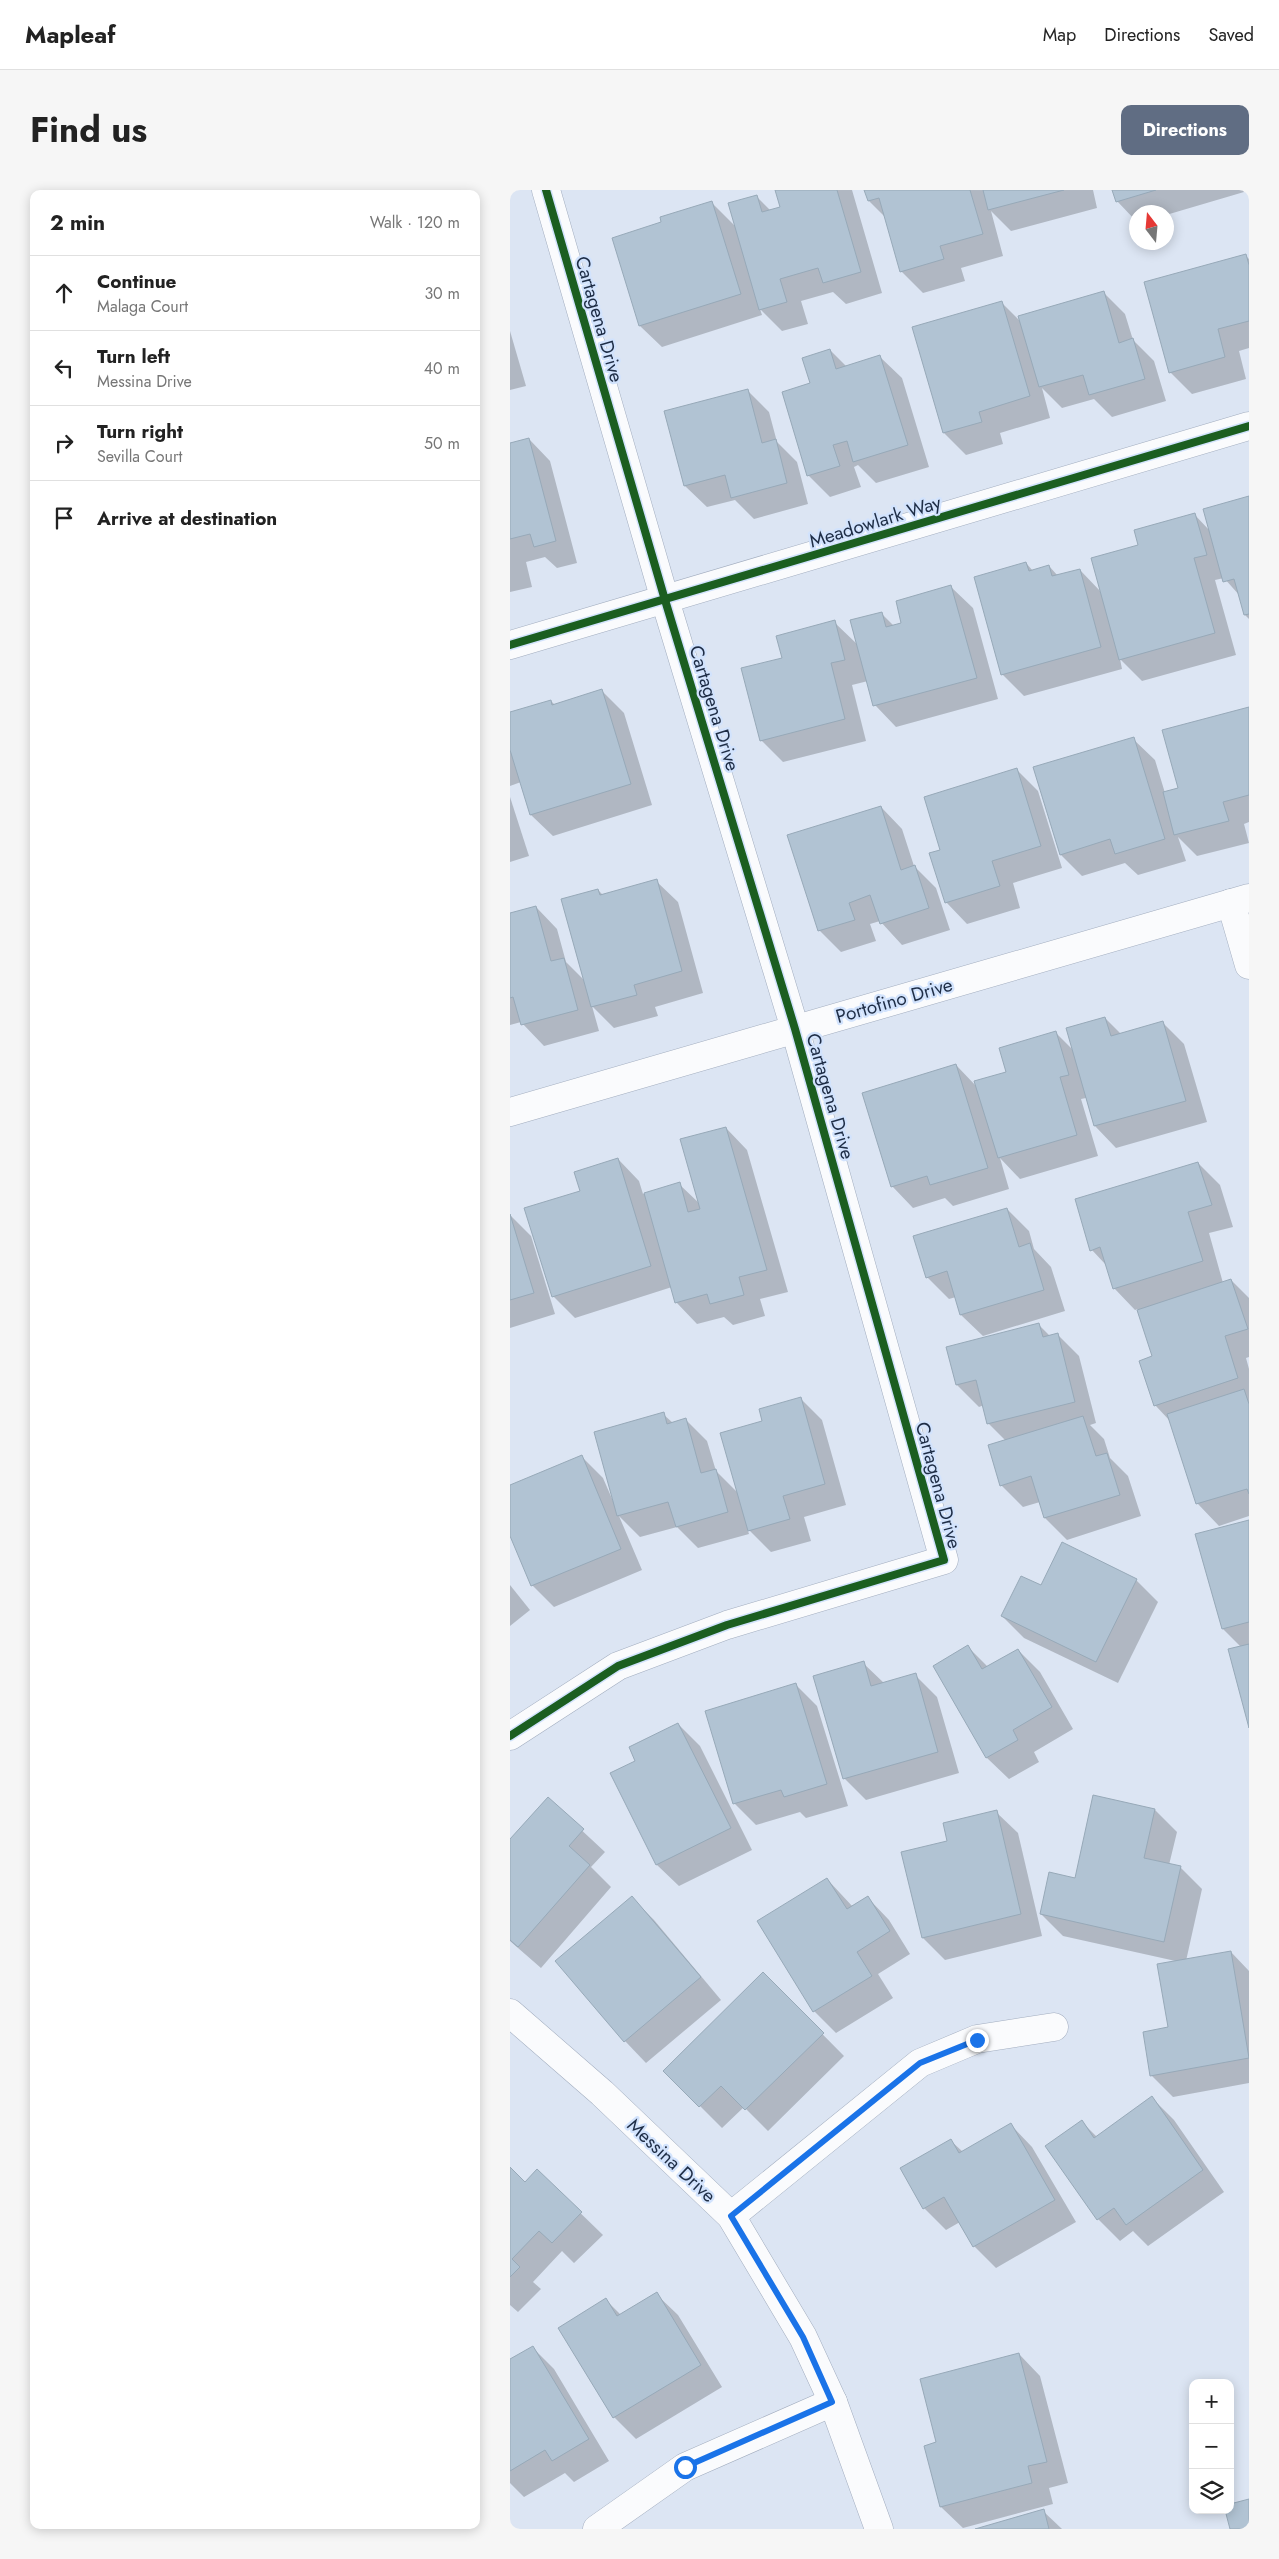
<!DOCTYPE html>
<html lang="en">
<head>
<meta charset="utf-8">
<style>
	:root { --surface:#fff; --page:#f6f6f6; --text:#222; --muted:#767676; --line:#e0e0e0; --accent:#606d83 }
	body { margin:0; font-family:Jost,sans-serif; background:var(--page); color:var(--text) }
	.controls { position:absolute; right:15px; bottom:15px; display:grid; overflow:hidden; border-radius:10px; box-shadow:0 2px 12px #0003 }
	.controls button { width:45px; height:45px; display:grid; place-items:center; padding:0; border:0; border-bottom:1px solid var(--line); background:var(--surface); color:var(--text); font:25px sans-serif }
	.compass { position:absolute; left:619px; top:15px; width:45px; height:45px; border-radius:50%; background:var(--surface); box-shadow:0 2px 12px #0003; rotate:344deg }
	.stop { position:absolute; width:15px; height:15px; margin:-11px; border:4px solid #1a73e8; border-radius:50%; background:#fff }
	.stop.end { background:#1a73e8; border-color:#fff; box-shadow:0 1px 5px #0008 }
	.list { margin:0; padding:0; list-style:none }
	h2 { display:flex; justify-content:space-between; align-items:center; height:65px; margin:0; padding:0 20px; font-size:21px }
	h2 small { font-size:16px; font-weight:400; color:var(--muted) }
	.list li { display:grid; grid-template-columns:32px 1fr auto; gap:15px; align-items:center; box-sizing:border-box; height:75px; padding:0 20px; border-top:1px solid var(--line) }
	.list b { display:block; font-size:19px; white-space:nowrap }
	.list p { margin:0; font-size:16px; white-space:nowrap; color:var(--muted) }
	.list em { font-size:16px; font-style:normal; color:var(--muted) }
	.icon { flex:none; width:28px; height:28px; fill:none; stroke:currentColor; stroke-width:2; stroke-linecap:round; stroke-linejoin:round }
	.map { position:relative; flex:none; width:739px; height:2339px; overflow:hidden; border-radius:10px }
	header { display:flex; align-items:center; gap:30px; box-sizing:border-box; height:70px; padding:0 25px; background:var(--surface); border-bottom:1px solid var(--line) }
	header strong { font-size:24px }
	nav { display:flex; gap:28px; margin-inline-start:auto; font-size:18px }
	.intro { display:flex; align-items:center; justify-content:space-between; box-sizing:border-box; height:120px; padding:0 30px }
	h1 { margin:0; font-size:35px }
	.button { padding:12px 22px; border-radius:10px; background:var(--accent); color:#fff; font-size:18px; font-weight:700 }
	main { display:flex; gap:30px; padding:0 30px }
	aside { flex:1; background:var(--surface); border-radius:10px; box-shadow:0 2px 12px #0003 }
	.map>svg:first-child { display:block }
	.shadow { fill:#0003 }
	.building { fill:#b1c3d3; stroke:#97a9b8 }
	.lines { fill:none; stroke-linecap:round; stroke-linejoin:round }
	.minor-casing { stroke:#a2adbf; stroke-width:29 }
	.minor { stroke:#fafbfd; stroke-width:28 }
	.cycleway-casing { stroke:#d2e3fd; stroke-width:11 }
	.cycleway { stroke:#1b5e20; stroke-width:8 }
	.route { stroke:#1a73e8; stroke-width:6 }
	.labels { text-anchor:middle; stroke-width:4.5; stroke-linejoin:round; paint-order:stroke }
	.street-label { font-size:19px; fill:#1e2d46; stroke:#d2e3fd }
</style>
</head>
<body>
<header>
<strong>Mapleaf</strong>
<nav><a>Map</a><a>Directions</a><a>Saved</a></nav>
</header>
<div class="intro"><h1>Find us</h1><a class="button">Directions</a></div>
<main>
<aside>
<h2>2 min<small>Walk · 120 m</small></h2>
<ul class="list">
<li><svg class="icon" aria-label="ahead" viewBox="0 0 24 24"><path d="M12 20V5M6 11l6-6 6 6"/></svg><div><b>Continue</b><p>Malaga Court</p></div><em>30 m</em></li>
<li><svg class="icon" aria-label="left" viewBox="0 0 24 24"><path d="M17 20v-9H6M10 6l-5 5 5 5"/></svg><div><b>Turn left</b><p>Messina Drive</p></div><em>40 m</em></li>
<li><svg class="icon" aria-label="right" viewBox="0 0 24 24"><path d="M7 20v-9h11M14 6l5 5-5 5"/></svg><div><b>Turn right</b><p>Sevilla Court</p></div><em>50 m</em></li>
<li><svg class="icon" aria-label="arrive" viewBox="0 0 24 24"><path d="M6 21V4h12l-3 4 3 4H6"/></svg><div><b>Arrive at destination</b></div></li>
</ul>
</aside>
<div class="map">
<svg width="739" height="2339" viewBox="0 0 739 2339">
	<rect width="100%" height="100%" fill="#dce5f3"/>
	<g class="shadow">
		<polygon points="267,0 342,0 372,103 336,114 323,102 291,111 298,134 272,141 250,119 252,125 152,157 130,136 153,33 201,12 226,37 246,6 261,21 272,18"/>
		<polygon points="356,0 583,0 587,18 501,41 481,21 493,66 451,78 455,91 413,103 391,81 376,28 359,11"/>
		<polygon points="603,0 733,0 734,2 656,25 656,22 626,22 626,31 607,11"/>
		<polygon points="736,66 739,69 739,158 729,161 736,189 682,204 660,182"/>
		<polygon points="593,102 615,124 623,150 644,171 656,211 602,227 584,209 552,218 532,198 540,228 490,243 493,254 456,265 434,243 404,138 491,112 512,133"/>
		<polygon points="0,141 16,196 0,200"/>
		<polygon points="320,160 337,177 370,167 392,188 419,277 366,293 348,275 344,277 351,297 320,307 298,285 302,194"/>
		<polygon points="237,200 259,222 267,252 287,272 298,314 244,329 225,310 197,317 175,296 156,222"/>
		<polygon points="19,249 40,271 67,373 47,378 35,367 16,372 22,397 0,402 0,254"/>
		<polygon points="739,307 739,429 735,425 730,406 714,388 705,390 726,465 632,491 610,469 612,479 514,506 492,484 516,373 523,381 539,376 548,386 570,380 591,402 630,356 684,324 700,341"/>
		<polygon points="441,397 463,418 488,509 386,537 365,515 358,491 342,495 356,551 273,572 251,550 273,469 324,432 348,455 371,423 384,436 393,434"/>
		<polygon points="92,501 114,523 142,615 43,646 21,625 11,592 0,596 0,524 41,511 45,515"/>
		<polygon points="739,518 739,632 734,634 739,653 687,666 668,647 676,671 628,685 615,673 572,686 551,665 623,549 645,570 655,603 669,599"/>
		<polygon points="507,580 528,601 552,678 503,693 510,718 457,734 436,712 431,660"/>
		<polygon points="0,607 19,666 0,672"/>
		<polygon points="371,617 392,639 404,676 426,698 440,740 392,755 370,731 360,734 366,751 331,762 309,740"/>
		<polygon points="146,691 168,712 193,803 145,817 148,826 104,838 82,816 89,841 34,856 11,832 0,835 0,724 26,717 47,739 56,772 75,791 88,700 93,705"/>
		<polygon points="595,828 611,844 652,832 674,854 697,932 606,958 585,936 576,908 571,909 588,966 510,989 490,968 499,999 443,1016 435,1008 403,1018 382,996 446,875 467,897 497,882 546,843 563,860"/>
		<polygon points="216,938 237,960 278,1102 250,1109 255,1126 223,1135 214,1127 187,1134 166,1112 162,1097 65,1128 43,1106 71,1002 108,969 129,991 133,1004 169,994 190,1014"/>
		<polygon points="688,973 710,995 723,1037 699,1043 713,1093 721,1090 739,1108 739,1167 736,1168 739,1179 739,1326 709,1336 688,1314 660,1231 645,1215 644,1167 628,1119 625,1120 604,1098 596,1075 582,1060"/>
		<polygon points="497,1019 519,1041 524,1059 541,1077 555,1121 473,1146 451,1125 446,1107 439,1109 417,1087"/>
		<polygon points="0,1025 21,1046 45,1124 0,1138"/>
		<polygon points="528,1134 540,1146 547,1144 569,1166 586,1233 580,1235 594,1249 600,1268 618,1286 631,1326 557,1350 535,1328 530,1312 513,1317 491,1295 496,1251 479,1234 474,1215 469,1217 447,1195 438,1158"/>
		<polygon points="290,1208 312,1230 336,1315 294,1327 301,1351 261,1362 237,1338 239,1344 188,1358 167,1337 130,1347 109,1326 132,1380 44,1417 22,1395 0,1343 0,1297 72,1267 93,1288 103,1311 153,1224 163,1233 176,1230 197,1251 206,1281 229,1304 254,1232"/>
		<polygon points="739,1331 739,1533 731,1457 713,1439 687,1345"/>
		<polygon points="626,1390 648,1412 608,1493 514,1448 492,1426"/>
		<polygon points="0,1395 20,1420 0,1436"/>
		<polygon points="458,1457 478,1477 508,1460 530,1482 563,1539 524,1562 529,1572 499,1589 477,1568 425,1476"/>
		<polygon points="353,1473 375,1494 405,1485 427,1507 449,1583 356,1610 334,1588"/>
		<polygon points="285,1494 307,1516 338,1616 296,1628 290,1622 246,1635 224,1613"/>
		<polygon points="168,1534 190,1556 242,1660 169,1696 147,1675 102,1584 127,1571"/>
		<polygon points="584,1606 645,1620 667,1642 659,1675 670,1677 692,1699 676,1771 721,1762 739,1781 739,1893 663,1907 641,1885 660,1838 670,1772 553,1746 531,1724 566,1689"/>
		<polygon points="38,1609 95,1662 81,1677 101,1697 31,1778 0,1751 0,1651"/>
		<polygon points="486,1622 508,1643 532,1746 435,1770 413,1748 439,1652"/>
		<polygon points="317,1689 343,1717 358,1708 379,1730 400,1764 368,1784 383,1808 326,1843 304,1821 249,1732"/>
		<polygon points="122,1708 144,1730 211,1810 136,1873 115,1851"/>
		<polygon points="253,1784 334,1866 258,1941 234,1917 212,1938 155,1881"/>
		<polygon points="642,1908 664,1930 714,2002 638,2056 623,2041 610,2051 588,2029 537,1957 572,1932 587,1947"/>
		<polygon points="501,1935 522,1957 566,2032 486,2078 464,2056 450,2032 436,2040 414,2018 392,1979 441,1951 453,1962"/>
		<polygon points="0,1979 15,1994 27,1981 93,2045 64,2073 52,2061 23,2092 31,2099 8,2122 0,2115"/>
		<polygon points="146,2104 168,2125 212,2197 126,2249 104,2227 49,2138 96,2110 111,2125"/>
		<polygon points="22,2157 44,2179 99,2271 64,2292 55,2283 14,2307 0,2293 0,2171"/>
		<polygon points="509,2164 530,2186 558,2293 539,2298 543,2314 453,2338 431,2317 428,2253"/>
		<polygon points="533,2321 552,2339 469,2339"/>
	</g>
	<g class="building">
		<polygon points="265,0 327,0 351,82 313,93 308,78 270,89 277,112 249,120 218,13 247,5 252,22 270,17"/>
		<polygon points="354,0 460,0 473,44 430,56 434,69 390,82 369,8 358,11"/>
		<polygon points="473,0 554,0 478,20"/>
		<polygon points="602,0 646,0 606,12"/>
		<polygon points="202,11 231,104 129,136 102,48 151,32 150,27"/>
		<polygon points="736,64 739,75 739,131 708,139 715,167 659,183 634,92"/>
		<polygon points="594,101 609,153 623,148 635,189 579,205 573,185 529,197 508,126"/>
		<polygon points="492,111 520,206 469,222 472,232 433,243 402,137"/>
		<polygon points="320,159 326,179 370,165 398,255 343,272 337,251 323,255 330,276 297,286 272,202 300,193 292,168"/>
		<polygon points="238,199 252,253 266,249 277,293 221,308 215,285 174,296 154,221"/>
		<polygon points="19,248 46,351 24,357 20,344 0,349 0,253"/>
		<polygon points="739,306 739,424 734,425 724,389 713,392 693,319"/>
		<polygon points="685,323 697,365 684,368 705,443 609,470 581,368 628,355 624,340"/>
		<polygon points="516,372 519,381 539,375 542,386 570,379 591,457 491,485 464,387"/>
		<polygon points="441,395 467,488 363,516 340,430 372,422 376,437 391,433 386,411"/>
		<polygon points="325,430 335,470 321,473 335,529 250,551 231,478 272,468 266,446"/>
		<polygon points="92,499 121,594 20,625 0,560 0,522 41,510 42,515"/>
		<polygon points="739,517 739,605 713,612 719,631 664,645 653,602 668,598 652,540"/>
		<polygon points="624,547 655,649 605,664 600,649 550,665 523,577"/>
		<polygon points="507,578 531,656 482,671 490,696 435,713 419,663 430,660 414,607"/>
		<polygon points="371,616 391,680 405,675 419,718 370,734 360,705 339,713 345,730 308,741 277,645"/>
		<polygon points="147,689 172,781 124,795 127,805 81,817 51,709 88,699 90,705"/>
		<polygon points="26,716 41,771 54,768 68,820 11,835 3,807 0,808 0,723"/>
		<polygon points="595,827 601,846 653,831 676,911 584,936 556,838"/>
		<polygon points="546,841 559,885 550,887 567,945 488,968 464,891 496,882 489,858"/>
		<polygon points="446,874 478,978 420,995 417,986 381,997 352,903"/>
		<polygon points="216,937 257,1080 229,1087 234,1105 200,1114 197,1104 165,1113 134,1003 170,992 178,1022 190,1019 170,949"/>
		<polygon points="108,968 141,1076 42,1107 14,1018 70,1001 64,982"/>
		<polygon points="688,972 702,1015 678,1022 693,1071 603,1099 590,1057 580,1061 565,1009"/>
		<polygon points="497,1018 509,1057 520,1053 534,1100 450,1125 437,1081 416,1088 403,1046"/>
		<polygon points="0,1024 24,1103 0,1110"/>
		<polygon points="721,1089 738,1139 715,1146 728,1188 644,1216 629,1171 642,1166 627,1120"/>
		<polygon points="529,1133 533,1147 548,1143 565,1212 477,1234 466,1190 446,1195 436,1157"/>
		<polygon points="734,1199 739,1214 739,1304 737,1299 686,1314 657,1224"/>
		<polygon points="291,1207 315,1294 273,1306 280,1329 238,1341 210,1243 252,1231 249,1219"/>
		<polygon points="154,1222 157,1234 176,1228 191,1283 206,1279 218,1322 166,1337 158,1312 107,1326 84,1242"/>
		<polygon points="573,1226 586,1266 597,1263 610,1305 534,1328 521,1286 490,1296 478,1255"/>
		<polygon points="72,1265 111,1359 21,1396 0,1346 0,1295"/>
		<polygon points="739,1330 739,1432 712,1439 685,1344"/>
		<polygon points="552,1352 627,1389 586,1472 491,1426 511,1386 531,1395"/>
		<polygon points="739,1454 739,1538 718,1459"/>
		<polygon points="458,1455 472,1479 508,1459 542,1517 503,1540 508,1550 476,1568 423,1476"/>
		<polygon points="354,1471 361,1496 406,1483 428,1562 333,1589 303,1486"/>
		<polygon points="286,1493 317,1594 274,1607 271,1600 223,1614 195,1521"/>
		<polygon points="168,1533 221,1638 146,1675 100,1583 125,1571 119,1557"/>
		<polygon points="583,1605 645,1619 634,1668 671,1676 654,1752 530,1724 539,1682 565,1688"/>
		<polygon points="38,1607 74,1639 59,1656 80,1675 8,1757 0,1750 0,1649"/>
		<polygon points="487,1620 511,1724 412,1748 391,1662 437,1651 433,1633"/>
		<polygon points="317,1688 337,1719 358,1706 380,1741 347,1762 362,1786 303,1822 247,1731"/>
		<polygon points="122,1706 191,1787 114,1852 45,1771"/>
		<polygon points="721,1761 739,1868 640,1886 633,1842 658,1837 647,1774"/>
		<polygon points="253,1782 314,1843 235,1920 211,1896 189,1917 153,1881"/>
		<polygon points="642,1906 693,1980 616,2035 604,2018 587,2030 535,1956 572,1930 584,1948"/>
		<polygon points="501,1933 545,2010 463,2057 434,2007 413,2019 390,1978 441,1949 449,1963"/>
		<polygon points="0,1977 15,1992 27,1979 72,2022 42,2053 29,2041 2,2069 10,2077 0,2087"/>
		<polygon points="147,2102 191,2175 103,2228 48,2138 96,2108 107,2126"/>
		<polygon points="23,2156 79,2249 42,2271 35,2260 0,2281 0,2169"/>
		<polygon points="509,2163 537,2272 518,2276 522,2293 430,2317 414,2256 426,2252 410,2189"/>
		<polygon points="739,2309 739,2339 720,2339 715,2320 720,2320 720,2314"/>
		<polygon points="534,2319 539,2339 465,2339"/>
	</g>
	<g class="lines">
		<g class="minor-casing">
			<g id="minor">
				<polyline points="0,455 739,236"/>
				<polyline points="721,713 739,775"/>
				<polyline points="0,922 739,708"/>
				<polyline points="0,1546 108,1476 217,1435 434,1370 285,839 155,410 36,0"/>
				<polyline points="0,1823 92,1903 221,2026 293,2147 323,2212 369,2339"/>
				<polyline points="221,2026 410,1873 467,1849 544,1837"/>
				<polyline points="87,2339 175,2277 323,2212"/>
			</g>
		</g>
		<use href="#minor" class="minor"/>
		<g class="cycleway-casing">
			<g id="cycleway">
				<polyline points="0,455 739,236"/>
				<polyline points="0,1546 108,1476 217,1435 434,1370 285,839 155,410 36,0"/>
			</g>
		</g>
		<use href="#cycleway" class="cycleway"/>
	</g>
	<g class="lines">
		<polyline class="route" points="175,2277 322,2212 293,2147 221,2026 410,1873 467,1850"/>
	</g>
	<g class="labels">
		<g class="street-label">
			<text transform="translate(90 129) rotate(74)" y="7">Cartagena Drive</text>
			<text transform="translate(365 331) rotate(-17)" y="7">Meadowlark Way</text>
			<text transform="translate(205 518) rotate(73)" y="7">Cartagena Drive</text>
			<text transform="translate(384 810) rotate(-16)" y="7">Portofino Drive</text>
			<text transform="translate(321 906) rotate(74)" y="7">Cartagena Drive</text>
			<text transform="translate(429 1295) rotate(75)" y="7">Cartagena Drive</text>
			<text transform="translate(162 1970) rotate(43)" y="7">Messina Drive</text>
		</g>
	</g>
</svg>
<div class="controls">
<button>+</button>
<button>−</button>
<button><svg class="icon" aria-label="layers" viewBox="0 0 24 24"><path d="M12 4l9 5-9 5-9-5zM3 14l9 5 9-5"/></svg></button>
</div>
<svg class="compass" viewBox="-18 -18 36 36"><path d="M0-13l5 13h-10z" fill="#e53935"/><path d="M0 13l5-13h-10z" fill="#767676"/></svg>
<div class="stop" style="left:175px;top:2277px"></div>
<div class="stop end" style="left:467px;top:1850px"></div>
</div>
</main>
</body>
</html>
